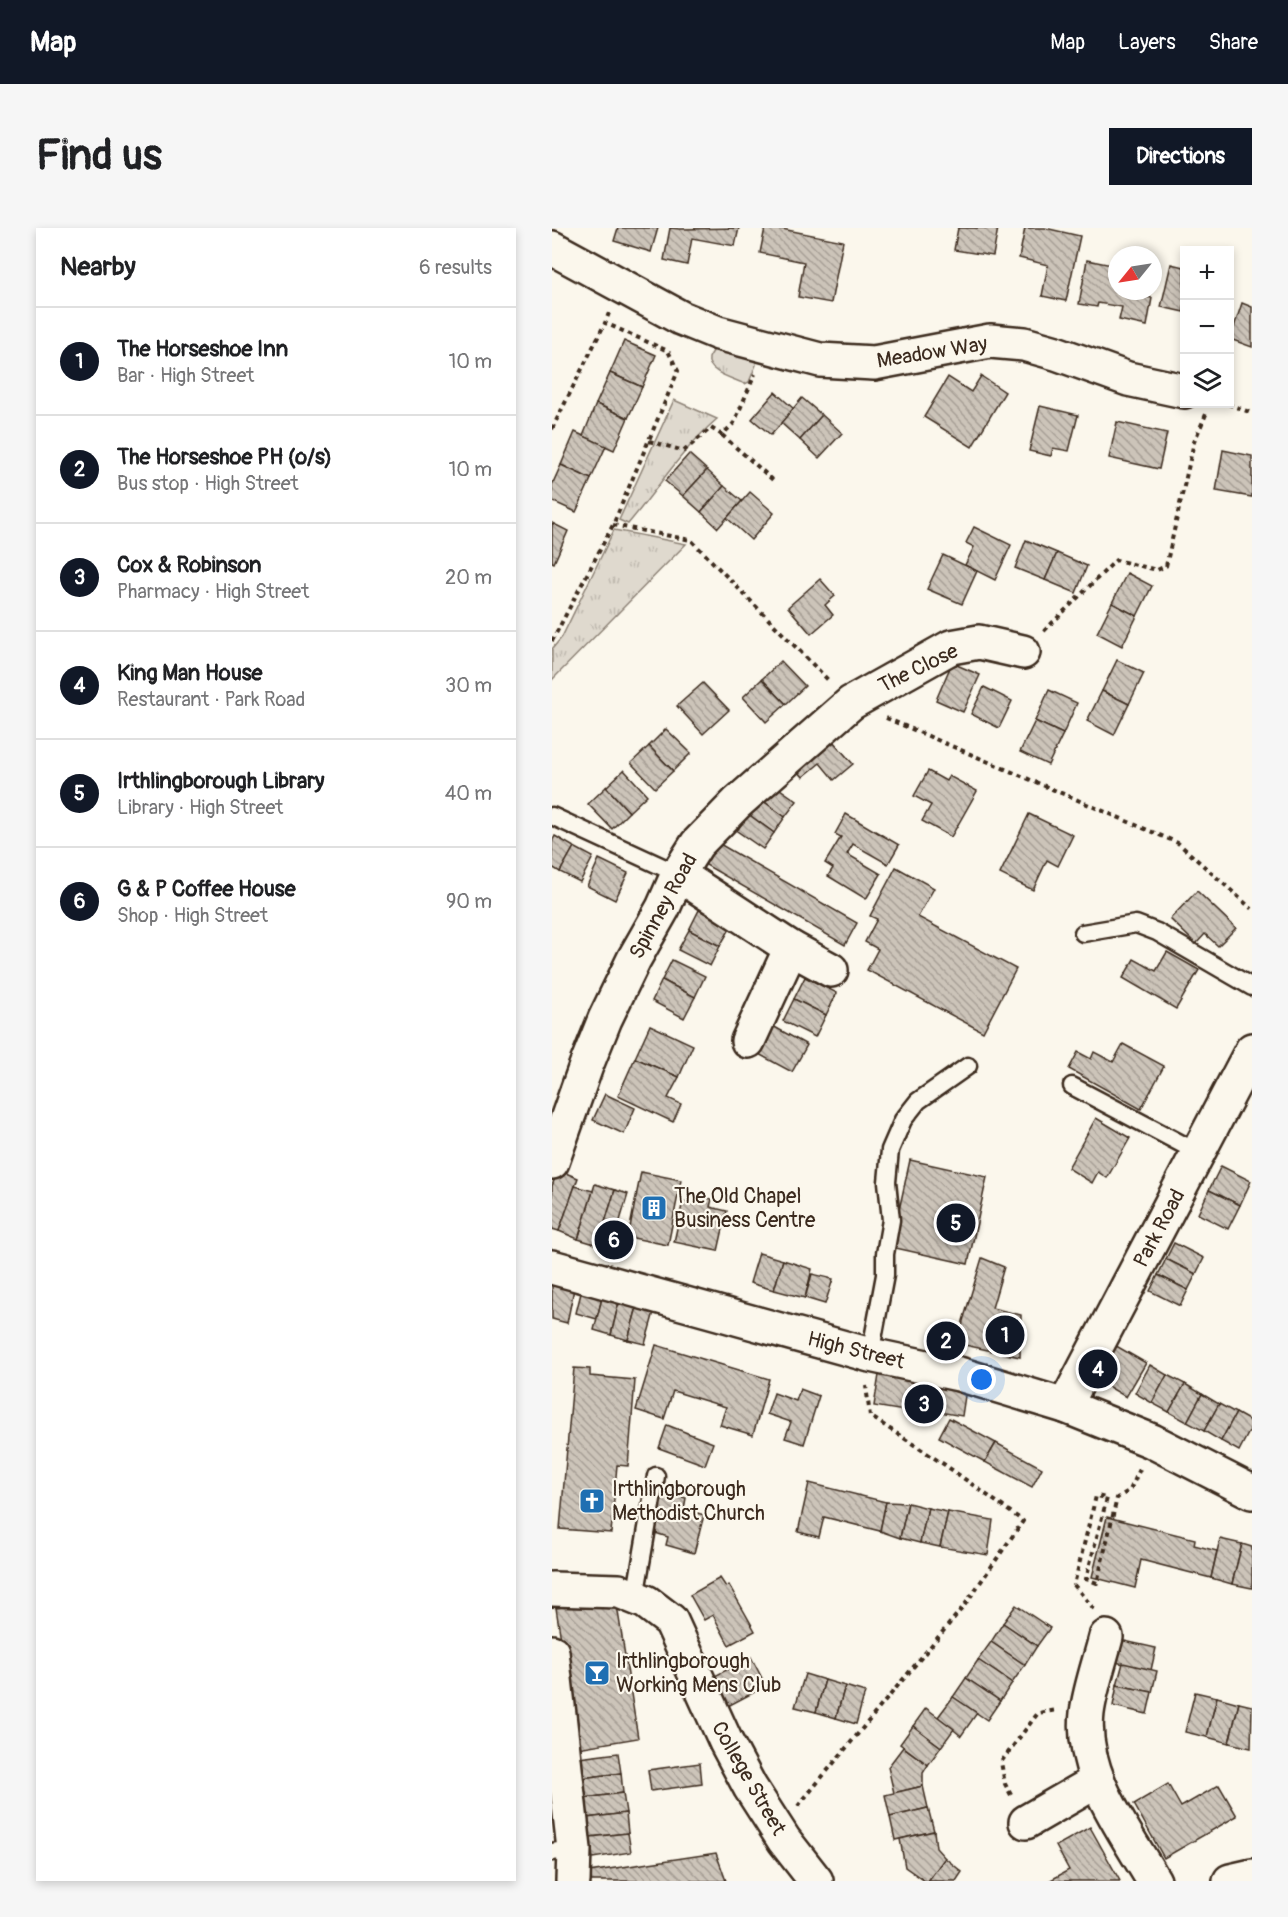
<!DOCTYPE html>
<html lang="en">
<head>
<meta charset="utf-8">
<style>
	:root { --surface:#fff; --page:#f6f6f6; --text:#202124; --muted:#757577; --line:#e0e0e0; --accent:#111827 }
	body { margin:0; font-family:Pangolin,sans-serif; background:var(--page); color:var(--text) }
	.controls { position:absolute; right:18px; top:18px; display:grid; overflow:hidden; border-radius:0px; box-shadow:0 3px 9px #0003 }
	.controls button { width:54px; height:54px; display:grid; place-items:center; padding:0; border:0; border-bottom:2px solid var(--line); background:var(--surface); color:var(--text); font:30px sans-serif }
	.compass { position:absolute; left:556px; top:18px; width:54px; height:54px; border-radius:50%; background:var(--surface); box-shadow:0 3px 9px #0003; rotate:240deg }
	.you { position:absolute; left:430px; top:1152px; width:21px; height:21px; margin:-15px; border:4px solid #fff; border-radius:50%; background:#1a73e8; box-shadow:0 0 0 9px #1a73e833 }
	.badge { display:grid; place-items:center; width:39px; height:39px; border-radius:50%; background:var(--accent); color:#fff; font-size:20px; font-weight:700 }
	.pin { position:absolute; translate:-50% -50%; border:3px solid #fff; box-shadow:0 2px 6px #0006 }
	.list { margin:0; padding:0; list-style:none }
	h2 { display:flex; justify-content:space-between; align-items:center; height:78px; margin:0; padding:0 24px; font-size:26px }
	h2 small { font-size:20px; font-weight:400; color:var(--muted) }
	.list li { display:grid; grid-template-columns:39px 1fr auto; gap:18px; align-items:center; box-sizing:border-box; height:108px; padding:0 24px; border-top:2px solid var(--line) }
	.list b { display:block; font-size:22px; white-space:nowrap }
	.list p { margin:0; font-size:20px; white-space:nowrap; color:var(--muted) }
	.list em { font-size:20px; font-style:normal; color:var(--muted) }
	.icon { flex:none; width:33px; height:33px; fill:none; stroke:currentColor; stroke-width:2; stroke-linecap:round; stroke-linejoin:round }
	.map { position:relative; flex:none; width:700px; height:1653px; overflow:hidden; border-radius:0px }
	header { display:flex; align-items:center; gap:36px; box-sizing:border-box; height:84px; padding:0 30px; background:var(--accent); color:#fff }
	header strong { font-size:28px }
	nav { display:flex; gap:33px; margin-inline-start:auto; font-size:21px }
	.intro { display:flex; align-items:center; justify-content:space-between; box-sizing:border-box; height:144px; padding:0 36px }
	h1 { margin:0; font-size:42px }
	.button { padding:15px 27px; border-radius:0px; background:var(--accent); color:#fff; font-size:21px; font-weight:700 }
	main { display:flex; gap:36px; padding:0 36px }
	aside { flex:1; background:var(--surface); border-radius:0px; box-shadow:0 3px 9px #0003 }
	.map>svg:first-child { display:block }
	.grass { fill:url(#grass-tufts); stroke:#8d8276; stroke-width:1.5 }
	.building { fill:url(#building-back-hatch); stroke:#3b2a1e; stroke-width:1.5 }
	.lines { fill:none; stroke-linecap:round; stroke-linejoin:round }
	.service-casing { stroke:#3b2a1e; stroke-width:21 }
	.minor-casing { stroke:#3b2a1e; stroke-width:38 }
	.secondary-casing { stroke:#3b2a1e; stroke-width:38 }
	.path { stroke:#3b2a1e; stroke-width:4; stroke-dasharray:4.5 4.5; stroke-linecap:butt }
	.service { stroke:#fbf7ec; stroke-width:16 }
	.minor { stroke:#fbf7ec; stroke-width:33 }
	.secondary { stroke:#fbf7ec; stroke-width:33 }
	.labels { text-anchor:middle; stroke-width:4.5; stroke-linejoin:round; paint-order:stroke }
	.street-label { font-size:21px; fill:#3b2a1e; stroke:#fbf7ec }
	.poi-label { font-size:21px; fill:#3b2a1e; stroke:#fbf7ec; text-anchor:start }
</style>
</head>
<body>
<header>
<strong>Map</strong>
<nav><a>Map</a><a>Layers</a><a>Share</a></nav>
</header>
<div class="intro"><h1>Find us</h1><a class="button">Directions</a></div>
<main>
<aside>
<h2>Nearby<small>6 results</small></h2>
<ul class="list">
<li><span class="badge">1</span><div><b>The Horseshoe Inn</b><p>Bar · High Street</p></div><em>10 m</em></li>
<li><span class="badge">2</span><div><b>The Horseshoe PH (o/s)</b><p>Bus stop · High Street</p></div><em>10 m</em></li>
<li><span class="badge">3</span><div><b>Cox &amp; Robinson</b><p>Pharmacy · High Street</p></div><em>20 m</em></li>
<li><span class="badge">4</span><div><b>King Man House</b><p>Restaurant · Park Road</p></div><em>30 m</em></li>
<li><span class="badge">5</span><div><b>Irthlingborough Library</b><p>Library · High Street</p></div><em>40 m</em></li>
<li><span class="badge">6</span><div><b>G &amp; P Coffee House</b><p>Shop · High Street</p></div><em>90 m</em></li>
</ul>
</aside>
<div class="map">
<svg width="700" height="1653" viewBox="0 0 700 1653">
	<defs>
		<pattern id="grass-tufts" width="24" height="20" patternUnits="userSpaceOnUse" patternTransform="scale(1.5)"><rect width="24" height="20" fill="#dfd9ce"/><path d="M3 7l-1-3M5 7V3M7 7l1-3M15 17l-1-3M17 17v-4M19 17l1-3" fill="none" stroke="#c0bab0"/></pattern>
		<pattern id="building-back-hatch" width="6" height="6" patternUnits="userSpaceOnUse" patternTransform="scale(1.5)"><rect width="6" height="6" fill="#ccc4b9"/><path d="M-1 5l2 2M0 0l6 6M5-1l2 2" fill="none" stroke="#a79f96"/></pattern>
	</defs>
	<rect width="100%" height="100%" fill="#fbf7ec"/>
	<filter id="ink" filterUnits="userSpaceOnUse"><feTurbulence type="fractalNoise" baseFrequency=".0167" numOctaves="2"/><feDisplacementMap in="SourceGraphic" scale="12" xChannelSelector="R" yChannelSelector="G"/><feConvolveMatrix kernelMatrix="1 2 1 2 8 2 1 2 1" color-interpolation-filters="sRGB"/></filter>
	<g filter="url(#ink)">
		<g class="grass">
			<path d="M 162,121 L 203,131 L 204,137 L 197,154 L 193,156 C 183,151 154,144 157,130 C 158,127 161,124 162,121 Z"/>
			<path d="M 122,172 L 165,191 C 130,221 105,262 76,296 L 67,292 Z"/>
			<polygon points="62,302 134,316 0,452 0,421 10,409"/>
		</g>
		<g class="building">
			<polygon points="66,0 106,0 99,24 62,13"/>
			<polygon points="118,0 128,1 187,0 183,18 140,10 135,37 112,32"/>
			<polygon points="213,0 225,0 291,13 279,75 246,69 252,34 208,25"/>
			<polygon points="406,0 446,0 441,28 402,22"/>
			<polygon points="473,0 493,0 528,8 514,73 490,68 496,37 467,30"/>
			<polygon points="535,32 565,38 565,63 600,70 595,98 567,92 570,79 546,75 545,79 527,76"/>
			<polygon points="619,36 632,39 632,84 609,79"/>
			<polygon points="690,75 700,79 700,119 678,111"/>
			<polygon points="72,113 104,127 90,159 58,145"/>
			<polygon points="58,145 90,159 76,190 44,176"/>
			<polygon points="429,148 453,164 420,219 372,189 396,149 419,164"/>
			<polygon points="223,164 242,181 219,207 200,191"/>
			<polygon points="250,170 270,187 248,212 229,195"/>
			<polygon points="44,176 76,190 62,222 31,208"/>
			<polygon points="488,178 526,187 517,223 501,220 499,228 477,223"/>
			<polygon points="270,187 290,205 267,230 248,212"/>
			<polygon points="565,194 615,205 607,241 557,230"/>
			<polygon points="23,204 54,218 39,251 9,237"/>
			<polygon points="671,222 700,228 700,269 664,263"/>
			<polygon points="137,226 155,242 131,268 113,253"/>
			<polygon points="9,237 39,251 24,284 0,273 0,257"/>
			<polygon points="155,242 172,258 149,284 131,268"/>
			<polygon points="172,258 190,273 166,300 149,284"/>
			<polygon points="198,264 222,285 199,312 175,290"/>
			<polygon points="0,295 16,303 2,335 0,334"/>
			<polygon points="422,299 459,317 443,352 413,337 422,319 414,315"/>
			<polygon points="474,312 505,325 493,352 463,340"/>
			<polygon points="505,325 535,338 524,365 493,352"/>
			<polygon points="391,327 425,343 410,376 375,361"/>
			<polygon points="575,345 600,358 585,388 560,375"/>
			<polygon points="268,351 283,368 273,377 281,387 259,406 236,379"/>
			<polygon points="560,375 585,388 570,418 545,405"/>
			<polygon points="565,432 592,445 577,476 550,463"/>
			<polygon points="229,433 253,458 234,476 210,451"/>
			<polygon points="400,435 428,447 411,484 384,472"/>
			<polygon points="210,451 234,476 214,494 191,469"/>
			<polygon points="151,455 177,482 151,506 125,478"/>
			<polygon points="432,459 460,473 447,500 419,486"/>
			<polygon points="497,462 525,475 511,506 483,493"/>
			<polygon points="550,463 577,476 562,507 535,493"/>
			<polygon points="483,493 511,506 496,537 468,524"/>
			<polygon points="114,501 139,525 121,543 97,518"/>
			<polygon points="273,504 301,536 282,552 268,535 251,549 238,534"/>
			<polygon points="97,518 121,543 103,560 79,535"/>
			<polygon points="72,542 95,567 77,584 54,559"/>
			<polygon points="376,543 394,553 397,548 425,563 399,609 370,593 379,577 362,568"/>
			<polygon points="218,554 245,573 233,589 207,570"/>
			<polygon points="54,559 77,584 60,601 36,576"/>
			<polygon points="207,570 233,589 222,605 196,586"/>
			<polygon points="196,586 222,605 211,621 185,603"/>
			<polygon points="294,586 347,617 336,636 301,616 295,626 329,646 314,671 276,648 281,640 273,635 289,609 283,606"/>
			<polygon points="477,586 521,607 506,638 495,632 481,662 448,646"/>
			<polygon points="3,608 22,619 8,644 0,639 0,614"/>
			<polygon points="159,611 305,695 293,717 147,633"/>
			<polygon points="22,619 41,629 28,654 8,644"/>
			<polygon points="47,631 76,645 63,672 35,658"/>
			<polygon points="344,639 382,660 366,689 464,741 431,804 315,742 326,721 313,714 325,691 318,688"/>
			<polygon points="645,663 684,700 666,718 653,706 644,716 618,691"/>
			<polygon points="147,682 179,699 168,718 137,702"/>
			<polygon points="137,702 168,718 158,738 126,722"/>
			<polygon points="615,724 647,742 624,781 571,750 582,731 604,743"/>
			<polygon points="120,732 153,748 143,769 110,752"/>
			<polygon points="253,749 285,765 274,787 242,771"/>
			<polygon points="110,752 143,769 132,790 100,773"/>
			<polygon points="242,771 274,787 263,809 231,793"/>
			<polygon points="98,797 141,817 127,849 83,830"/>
			<polygon points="219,797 255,817 240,844 201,823"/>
			<polygon points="571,816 612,838 589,881 517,841 526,824 539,831 542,824 561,834"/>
			<polygon points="83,830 127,849 116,870 129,876 121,894 66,868"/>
			<polygon points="53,866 83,880 72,906 41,892"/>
			<polygon points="544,890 578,910 555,950 546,944 540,955 516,940"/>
			<polygon points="358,932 435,949 416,1036 339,1019"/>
			<polygon points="669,938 699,953 688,977 657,962"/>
			<polygon points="6,942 26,950 7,1003 0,1001 0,958"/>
			<polygon points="89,944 129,952 116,1017 76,1009"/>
			<polygon points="43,956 63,962 46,1017 26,1011"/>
			<polygon points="23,958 41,963 26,1011 7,1003"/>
			<polygon points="63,962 76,966 67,996 76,999 68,1026 46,1017"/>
			<polygon points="657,962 688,977 676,1001 646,986"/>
			<polygon points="141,967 160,971 158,979 175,983 166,1023 122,1014 131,973 140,975"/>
			<polygon points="622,1015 652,1030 644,1046 614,1031"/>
			<polygon points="207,1025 231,1032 222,1062 198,1055"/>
			<polygon points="430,1030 452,1039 440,1080 469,1087 468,1129 408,1116 411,1093"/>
			<polygon points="614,1031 644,1046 636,1062 606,1047"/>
			<polygon points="231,1032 260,1041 253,1070 222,1062"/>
			<polygon points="260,1046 281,1051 273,1076 253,1070"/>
			<polygon points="606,1047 636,1062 628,1078 598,1063"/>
			<polygon points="0,1056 22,1061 15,1095 0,1091"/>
			<polygon points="29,1065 50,1070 45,1091 24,1085"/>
			<polygon points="50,1070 67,1074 59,1107 42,1102"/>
			<polygon points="67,1074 85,1079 76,1112 59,1107"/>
			<polygon points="85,1079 102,1084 93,1116 76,1112"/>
			<polygon points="552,1111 594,1135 574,1169 533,1145"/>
			<polygon points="104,1117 217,1151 201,1207 168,1197 174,1179 121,1163 112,1191 84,1182"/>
			<polygon points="598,1137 615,1147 600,1175 583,1165"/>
			<polygon points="22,1140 38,1141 38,1148 83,1152 76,1238 65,1237 59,1305 8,1301"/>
			<polygon points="327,1147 414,1161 410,1188 371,1181 370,1186 322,1178"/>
			<polygon points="615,1147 633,1156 617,1184 600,1175"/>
			<polygon points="633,1156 650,1166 635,1194 617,1184"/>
			<polygon points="248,1161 267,1168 252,1216 233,1210 239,1194 215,1186 222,1165 244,1173"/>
			<polygon points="650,1166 667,1176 652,1203 635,1194"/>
			<polygon points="667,1176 684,1185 669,1213 652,1203"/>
			<polygon points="684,1185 700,1194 700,1198 687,1223 669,1213"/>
			<polygon points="397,1190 444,1215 433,1234 387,1209"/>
			<polygon points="115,1197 161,1215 153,1237 107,1220"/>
			<polygon points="444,1215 490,1240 480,1259 433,1234"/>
			<polygon points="257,1255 334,1274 328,1303 272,1289 267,1309 246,1304"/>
			<polygon points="111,1264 134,1270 132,1281 152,1287 142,1325 114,1317 116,1309 100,1304"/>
			<polygon points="334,1274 356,1275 348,1310 328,1303"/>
			<polygon points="356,1275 376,1280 368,1315 348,1310"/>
			<polygon points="376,1280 396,1284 388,1319 368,1315"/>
			<polygon points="396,1284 441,1292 436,1327 388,1319"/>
			<polygon points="555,1289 643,1311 642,1317 665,1323 659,1350 589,1332 583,1360 540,1349"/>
			<polygon points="668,1311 690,1316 680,1356 659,1350"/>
			<polygon points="690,1316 700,1319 700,1360 680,1356"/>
			<polygon points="168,1350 174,1359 177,1357 203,1403 177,1417 161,1387 152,1392 138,1367"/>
			<polygon points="64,1371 86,1510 26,1520 4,1380"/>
			<polygon points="464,1377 498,1400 485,1418 451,1395"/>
			<polygon points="451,1395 485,1418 473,1437 439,1414"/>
			<polygon points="568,1412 604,1420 599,1442 563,1434"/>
			<polygon points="439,1414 473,1437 460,1455 426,1432"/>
			<polygon points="199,1429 214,1458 176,1478 161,1449"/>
			<polygon points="426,1432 460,1455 448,1473 414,1450"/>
			<polygon points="571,1435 605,1443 600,1464 565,1457"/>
			<polygon points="253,1446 273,1452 264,1484 243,1479"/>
			<polygon points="414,1450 448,1473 435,1492 401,1469"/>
			<polygon points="273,1452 293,1458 284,1490 264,1484"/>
			<polygon points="565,1457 600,1464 595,1486 561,1478"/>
			<polygon points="293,1458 313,1464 304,1496 284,1490"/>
			<polygon points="643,1464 665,1469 655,1509 633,1504"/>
			<polygon points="401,1469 425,1485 409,1508 386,1489"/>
			<polygon points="665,1469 687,1475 677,1515 655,1509"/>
			<polygon points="687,1475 700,1478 699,1520 677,1515"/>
			<polygon points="374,1480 402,1501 389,1519 361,1498"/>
			<polygon points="361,1498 389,1519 376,1537 348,1516"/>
			<polygon points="351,1519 376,1537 371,1545 371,1558 342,1565 336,1539"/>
			<polygon points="66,1525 69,1545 30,1550 27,1530"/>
			<polygon points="148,1535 150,1556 99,1563 96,1542"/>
			<polygon points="69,1545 71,1565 33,1570 30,1550"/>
			<polygon points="616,1556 629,1579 667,1557 685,1588 612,1630 582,1576"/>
			<polygon points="371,1558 376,1580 338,1589 333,1567"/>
			<polygon points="71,1565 74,1585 35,1590 33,1570"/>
			<polygon points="376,1580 382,1603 343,1612 338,1589"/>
			<polygon points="74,1585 76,1605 38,1609 35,1590"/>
			<polygon points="538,1599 568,1653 497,1653 517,1642 504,1618"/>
			<polygon points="382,1603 384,1620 393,1630 376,1653 373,1653 353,1639 348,1611"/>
			<polygon points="76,1605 79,1624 41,1630 38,1609"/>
			<polygon points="164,1625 174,1653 38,1653 37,1644"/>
			<polygon points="393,1630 410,1644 404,1653 376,1653"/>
		</g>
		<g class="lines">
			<g class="service-casing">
				<g id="service">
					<polyline points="0,588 126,646"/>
					<polyline points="531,705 584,696 605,704 700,759"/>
					<polyline points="520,858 647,925"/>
					<polyline points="318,1127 333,1047 333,1026 339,992 335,954 338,922 351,892 366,873 416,838"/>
					<polyline points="83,1370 104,1248"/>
					<polyline points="0,1624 22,1621"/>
				</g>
			</g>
			<g class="minor-casing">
				<g id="minor">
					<polyline points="0,20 129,90 166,105 268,132 322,135 438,113 472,116 504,125 576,151 632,163"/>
					<polyline points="126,646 239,720 279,742"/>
					<polyline points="196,813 239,720"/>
					<polyline points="0,934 34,838 53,791 82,731 111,680 126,646 145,616 185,575 299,475 399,419 427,414 471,424"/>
					<polyline points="513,1178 700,822"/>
					<polyline points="0,1361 67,1363 94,1374 119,1393 174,1514 198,1559 232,1612 264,1653"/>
					<path d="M 554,1409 C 548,1433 538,1461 535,1485 C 528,1546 573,1603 602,1653"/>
					<polyline points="0,1424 22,1621 21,1653"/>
					<polyline points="474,1594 545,1553"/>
					<polyline points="678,1653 700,1648"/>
				</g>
			</g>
			<g class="secondary-casing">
				<polyline id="secondary" points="0,1039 318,1127 407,1146 513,1178 600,1213 700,1264"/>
			</g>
			<g class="path">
				<polyline points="676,176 700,185"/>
				<polyline points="0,201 53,95"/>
				<polyline points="170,207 221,252"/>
				<polyline points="97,213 132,223 159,200 170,207 182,195 203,146"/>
				<polyline points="61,297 139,312 278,454"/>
				<polyline points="492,403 564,332 605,342 614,338 642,214 655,184"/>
				<polyline points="0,413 61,297 126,143 116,123 53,95 57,85"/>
				<polyline points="334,490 626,615 700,681"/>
				<polyline points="542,1381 522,1357 544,1268 555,1270 534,1351 545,1355 565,1270 578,1262 588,1241"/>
				<polyline points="459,1567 453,1556 449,1534 486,1485 505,1482"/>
				<polyline points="246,1578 412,1378 471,1293 393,1237 318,1188 314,1158"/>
			</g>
			<use href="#service" class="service"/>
			<use href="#minor" class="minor"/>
			<use href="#secondary" class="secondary"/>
		</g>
	</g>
	<defs>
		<g id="building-square" transform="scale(1.35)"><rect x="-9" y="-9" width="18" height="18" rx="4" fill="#1f6fb2" stroke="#fbf7ec"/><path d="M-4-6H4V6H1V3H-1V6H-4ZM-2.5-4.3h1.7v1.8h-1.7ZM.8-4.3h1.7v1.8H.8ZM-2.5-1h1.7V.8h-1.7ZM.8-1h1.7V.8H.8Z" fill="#fff"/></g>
		<g id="church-square" transform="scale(1.35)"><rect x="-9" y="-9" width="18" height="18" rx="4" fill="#1f6fb2" stroke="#fbf7ec"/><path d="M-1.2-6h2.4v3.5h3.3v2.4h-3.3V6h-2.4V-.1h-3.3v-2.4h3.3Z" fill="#fff"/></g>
		<g id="bar-square" transform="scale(1.35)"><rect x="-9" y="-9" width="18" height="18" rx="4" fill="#1f6fb2" stroke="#fbf7ec"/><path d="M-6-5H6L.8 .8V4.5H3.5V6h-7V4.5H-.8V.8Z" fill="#fff"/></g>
	</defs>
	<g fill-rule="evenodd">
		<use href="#building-square" x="102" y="980"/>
		<use href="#church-square" x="40" y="1273"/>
		<use href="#bar-square" x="45" y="1445"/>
	</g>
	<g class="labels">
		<g class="street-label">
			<text transform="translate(380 124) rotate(-9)" y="7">Meadow Way</text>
			<text transform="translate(366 440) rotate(-26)" y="7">The Close</text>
			<text transform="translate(111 678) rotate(-61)" y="7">Spinney Road</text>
			<text transform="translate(607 1000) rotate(-62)" y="7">Park Road</text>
			<text transform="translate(304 1122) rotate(14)" y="7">High Street</text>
			<text transform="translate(197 1550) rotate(60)" y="7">College Street</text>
		</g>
		<g class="poi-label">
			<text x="122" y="975">The Old Chapel<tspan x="122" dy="24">Business Centre</tspan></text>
			<text x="60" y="1268">Irthlingborough<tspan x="60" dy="24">Methodist Church</tspan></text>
			<text x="64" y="1440">Irthlingborough<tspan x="64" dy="24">Working Mens Club</tspan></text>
		</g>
	</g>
</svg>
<div class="controls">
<button>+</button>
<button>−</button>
<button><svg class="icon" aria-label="layers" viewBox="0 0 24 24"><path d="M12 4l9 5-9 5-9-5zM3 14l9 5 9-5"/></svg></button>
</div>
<svg class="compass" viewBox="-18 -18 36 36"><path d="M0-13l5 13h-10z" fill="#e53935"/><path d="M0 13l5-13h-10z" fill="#757577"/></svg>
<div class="you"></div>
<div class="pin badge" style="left:453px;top:1107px">1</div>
<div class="pin badge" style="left:394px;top:1113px">2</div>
<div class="pin badge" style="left:372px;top:1176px">3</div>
<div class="pin badge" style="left:546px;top:1141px">4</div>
<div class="pin badge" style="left:404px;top:995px">5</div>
<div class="pin badge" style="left:62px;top:1012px">6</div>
</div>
</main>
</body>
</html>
